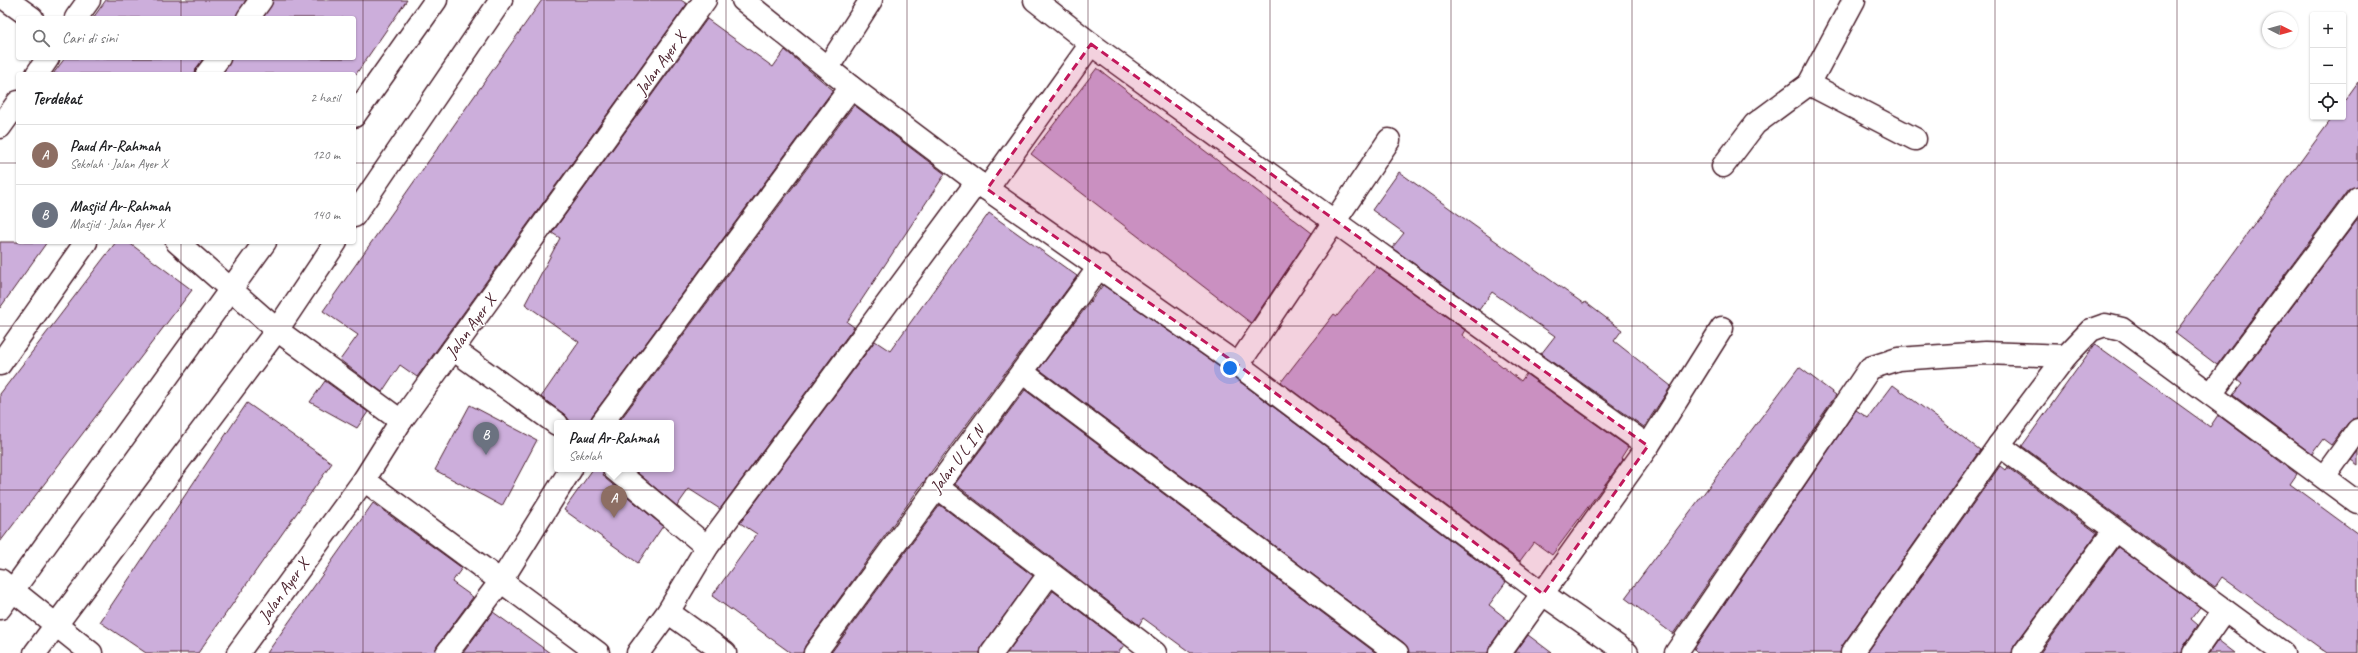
<!DOCTYPE html>
<html lang="id">
<head>
<meta charset="utf-8">
<style>
	:root { --surface:#fff; --page:#f6f6f6; --text:#202124; --muted:#757577; --line:#e0e0e0; --accent:#1a73e8 }
	body { margin:0; font-family:Caveat,sans-serif; background:var(--page); color:var(--text) }
	.controls { position:absolute; right:12px; top:12px; display:grid; overflow:hidden; border-radius:4px; box-shadow:0 1px 3px #0004 }
	.controls button { width:36px; height:36px; display:grid; place-items:center; padding:0; border:0; border-bottom:1px solid var(--line); background:var(--surface); color:var(--text); font:20px sans-serif }
	.compass { position:absolute; left:2262px; top:12px; width:36px; height:36px; border-radius:50%; background:var(--surface); box-shadow:0 1px 3px #0004; rotate:96deg }
	.you { position:absolute; left:1230px; top:368px; width:14px; height:14px; margin:-10px; border:3px solid #fff; border-radius:50%; background:#1a73e8; box-shadow:0 0 0 6px #1a73e833 }
	.badge { display:grid; place-items:center; width:26px; height:26px; border-radius:50%; background:var(--accent); color:#fff; font-size:13px; font-weight:700 }
	.pin { position:absolute; translate:-50% -33px; filter:drop-shadow(0 1px 2px #0008) }
	.pin::after { content:''; position:absolute; top:21px; width:14px; height:12px; background:inherit; clip-path:polygon(0 0,100% 0,50% 100%) }
	.popup { position:absolute; left:554px; top:420px; width:120px; height:52px; box-sizing:border-box; display:grid; place-content:center; border-radius:4px; background:var(--surface); filter:drop-shadow(0 1px 3px #0005); font-size:13px; white-space:nowrap; color:var(--muted) }
	.popup b { font-size:15px; color:var(--text) }
	.popup::after { content:''; position:absolute; left:50%; top:100%; margin-left:-8px; border:8px solid transparent; border-top-color:var(--surface) }
	.list { margin:0; padding:0; list-style:none }
	h2 { display:flex; justify-content:space-between; align-items:center; height:52px; margin:0; padding:0 16px; font-size:17px }
	h2 small { font-size:13px; font-weight:400; color:var(--muted) }
	.list li { display:grid; grid-template-columns:26px 1fr auto; gap:12px; align-items:center; box-sizing:border-box; height:60px; padding:0 16px; border-top:1px solid var(--line) }
	.list b { display:block; font-size:15px; white-space:nowrap }
	.list p { margin:0; font-size:13px; white-space:nowrap; color:var(--muted) }
	.list em { font-size:13px; font-style:normal; color:var(--muted) }
	.icon { flex:none; width:22px; height:22px; fill:none; stroke:currentColor; stroke-width:2; stroke-linecap:round; stroke-linejoin:round }
	.map { position:relative; flex:none; width:2358px; height:653px; overflow:hidden }
	.search { position:absolute; background:var(--surface); box-shadow:0 1px 3px #0004; left:16px; top:16px; width:340px; height:44px; display:flex; align-items:center; gap:10px; box-sizing:border-box; padding:0 14px; border-radius:4px; color:var(--muted); font-size:15px }
	.panel { position:absolute; background:var(--surface); box-shadow:0 1px 3px #0004; left:16px; top:72px; width:340px; height:172px; border-radius:4px }
	.map>svg:first-child { display:block }
	.building { fill:#ccaedb; stroke:#4a1f2b }
	.lines { fill:none; stroke-linecap:round; stroke-linejoin:round }
	.minor-casing { stroke:#4a1f2b; stroke-width:25 }
	.minor { stroke:#fff; stroke-width:22 }
	.marked { fill:#c2185b; fill-opacity:0.2; stroke:#c2185b; stroke-width:3; stroke-dasharray:8 5; stroke-linejoin:round }
	.grid { fill:none; stroke:#4a1f2b; stroke-width:1; stroke-opacity:0.55 }
	.labels { text-anchor:middle; stroke-width:3; stroke-linejoin:round; paint-order:stroke }
	.street-label { font-size:17px; fill:#4a1f2b; stroke:#fff }
</style>
</head>
<body>
<div class="map">
<svg width="2358" height="653" viewBox="0 0 2358 653">
	<rect width="100%" height="100%" fill="#fff"/>
	<filter id="ink" filterUnits="userSpaceOnUse"><feTurbulence type="fractalNoise" baseFrequency=".025" numOctaves="2"/><feDisplacementMap in="SourceGraphic" scale="8" xChannelSelector="R" yChannelSelector="G"/><feConvolveMatrix kernelMatrix="1 2 1 2 8 2 1 2 1" color-interpolation-filters="sRGB"/></filter>
	<g filter="url(#ink)">
		<g class="building">
			<polygon points="106,0 246,0 236,18 93,18"/>
			<polygon points="273,0 407,0 356,74 223,74 231,58 354,58 354,18 263,18"/>
			<polygon points="542,0 681,0 687,4 417,377 400,365 382,392 340,360 358,335 323,311"/>
			<polygon points="707,19 773,67 785,50 833,90 592,416 590,423 572,423 564,414 541,397 579,342 525,304 560,238 552,233"/>
			<polygon points="65,58 203,58 195,74 53,74"/>
			<polygon points="1097,68 1312,233 1251,323 1031,154"/>
			<polygon points="2358,82 2358,186 2348,190 2217,365 2175,333 2333,117 2343,117 2343,103"/>
			<polygon points="854,105 945,174 847,322 854,327 720,509 689,489 677,506 633,469 671,469 671,423 618,423"/>
			<polygon points="1399,172 1584,304 1585,302 1622,330 1614,341 1671,386 1644,427 1541,354 1555,336 1492,292 1479,310 1392,248 1404,233 1372,210"/>
			<polygon points="989,213 1077,276 926,479 805,646 803,653 791,653 712,596 757,534 740,523 875,341 890,351"/>
			<polygon points="2358,219 2358,418 2348,423 2331,445 2323,439 2312,454 2233,395 2242,384 2237,380"/>
			<polygon points="0,242 47,242 0,308"/>
			<polygon points="116,242 128,242 192,290 0,542 0,394"/>
			<polygon points="1377,267 1465,330 1462,335 1521,381 1526,374 1628,447 1621,458 1623,460 1552,555 1534,542 1520,561 1281,382 1334,314 1337,316"/>
			<polygon points="1103,285 1231,375 1506,582 1489,605 1508,620 1490,646 1488,653 1409,653 1404,643 1039,369"/>
			<polygon points="2095,344 2210,427 2218,415 2297,474 2290,484 2358,534 2358,653 2327,653 2222,577 2215,587 2022,446"/>
			<polygon points="1799,367 1836,395 1673,634 1625,598"/>
			<polygon points="325,381 368,412 357,428 310,402"/>
			<polygon points="1893,385 1980,450 1842,646 1840,653 1698,653 1694,649 1856,410 1868,418"/>
			<polygon points="1025,390 1376,653 1191,653 1143,618 1139,625 955,484"/>
			<polygon points="247,403 332,463 198,653 146,653 100,622"/>
			<polygon points="470,405 537,440 502,506 435,470"/>
			<polygon points="2358,451 2358,465 2351,460"/>
			<polygon points="2000,466 2005,470 2007,467 2097,533 2014,646 2012,653 1867,653"/>
			<polygon points="593,469 602,469 606,479 663,526 638,563 564,510"/>
			<polygon points="373,503 462,568 452,582 473,597 437,646 435,653 267,653"/>
			<polygon points="940,505 1033,576 982,646 980,653 831,653"/>
			<polygon points="2118,547 2200,607 2191,619 2198,625 2184,646 2182,653 2040,653"/>
			<polygon points="1053,591 1124,645 1118,653 1007,653"/>
			<polygon points="493,612 550,653 463,653"/>
			<polygon points="1528,635 1552,653 1515,653"/>
			<polygon points="2218,640 2235,653 2209,653"/>
		</g>
		<g class="lines">
			<g class="minor-casing">
				<g id="minor">
					<polyline points="7,0 32,18"/>
					<polyline points="743,0 851,87 977,182 1238,365 1543,594 1627,653"/>
					<polyline points="1035,0 1091,44 1335,222 1648,446"/>
					<polyline points="1854,0 1809,84 1915,139"/>
					<polyline points="76,18 89,0"/>
					<polyline points="248,18 261,0"/>
					<polyline points="828,67 871,0"/>
					<polyline points="37,74 48,58"/>
					<polyline points="207,74 219,58"/>
					<polyline points="354,116 436,0"/>
					<polyline points="0,127 18,102"/>
					<polyline points="1723,166 1755,124 1809,84"/>
					<polyline points="987,189 1091,44"/>
					<polyline points="354,216 501,0"/>
					<polyline points="177,242 277,330 401,421"/>
					<polyline points="453,349 557,424"/>
					<polyline points="0,364 86,242"/>
					<polyline points="1238,365 1389,140"/>
					<polyline points="1022,372 1397,653"/>
					<polyline points="2211,394 2358,198"/>
					<polyline points="602,423 851,87"/>
					<polyline points="1999,445 2283,653"/>
					<polyline points="614,469 707,547"/>
					<polyline points="2324,477 2358,430"/>
					<polyline points="364,480 598,653"/>
					<polyline points="936,486 1155,653"/>
					<polyline points="0,580 91,653"/>
					<polyline points="0,608 265,242"/>
					<polyline points="668,612 725,653"/>
					<polyline points="35,653 277,330 336,242"/>
					<polyline points="238,653 364,480 401,421 705,0"/>
					<polyline points="447,653 501,581 571,469"/>
					<polyline points="638,653 668,612 707,547 977,182"/>
					<polyline points="815,653 1100,266"/>
					<polyline points="992,653 1050,573"/>
					<polyline points="1500,653 1648,446 1722,328"/>
					<polyline points="1676,653 1870,368 1898,359 1985,353 2066,356"/>
					<polyline points="1852,653 1999,445 2066,356 2091,330 2105,325 2122,329 2358,503"/>
					<polyline points="2024,653 2114,531"/>
					<polyline points="2194,653 2224,610"/>
				</g>
			</g>
			<use href="#minor" class="minor"/>
		</g>
	</g>
	<path class="marked" d="M 1091,44 L 1648,446 L 1543,594 L 1238,365 L 987,189 Z"/>
	<path class="grid" d="M 181,0 L 181,18M 363,0 L 363,653M 544,0 L 544,653M 726,0 L 726,653M 907,0 L 907,653M 1088,0 L 1088,653M 1270,0 L 1270,653M 1451,0 L 1451,653M 1632,0 L 1632,653M 1814,0 L 1814,653M 1995,0 L 1995,653M 2177,0 L 2177,653M 181,58 L 181,74M 0,163 L 18,163M 354,163 L 2358,163M 181,242 L 181,653M 0,326 L 2358,326M 0,490 L 2358,490"/>
	<g class="labels">
		<g class="street-label">
			<text transform="translate(660 63) rotate(-54)" y="6">Jalan Ayer X</text>
			<text transform="translate(470 326) rotate(-54)" y="6">Jalan Ayer X</text>
			<text transform="translate(957 459) rotate(-53)" y="6">Jalan U L I N</text>
			<text transform="translate(283 590) rotate(-54)" y="6">Jalan Ayer X</text>
		</g>
	</g>
</svg>
<div class="controls">
<button>+</button>
<button>−</button>
<button><svg class="icon" aria-label="locate" viewBox="0 0 24 24"><circle cx="12" cy="12" r="6"/><path d="M12 2v4M12 18v4M2 12h4M18 12h4"/></svg></button>
</div>
<svg class="compass" viewBox="-18 -18 36 36"><path d="M0-13l5 13h-10z" fill="#e53935"/><path d="M0 13l5-13h-10z" fill="#757577"/></svg>
<div class="you"></div>
<div class="pin badge" style="left:614px;top:518px;background:#8d6e63">A</div>
<div class="popup"><b>Paud Ar-Rahmah</b>Sekolah</div>
<div class="pin badge" style="left:486px;top:455px;background:#6b7280">B</div>
<div class="search"><svg class="icon" aria-label="search" viewBox="0 0 24 24"><circle cx="10" cy="10" r="6"/><path d="M15 15l6 6"/></svg>Cari di sini</div>
<section class="panel">
<h2>Terdekat<small>2 hasil</small></h2>
<ul class="list">
<li><span class="badge" style="background:#8d6e63">A</span><div><b>Paud Ar-Rahmah</b><p>Sekolah · Jalan Ayer X</p></div><em>120 m</em></li>
<li><span class="badge" style="background:#6b7280">B</span><div><b>Masjid Ar-Rahmah</b><p>Masjid · Jalan Ayer X</p></div><em>140 m</em></li>
</ul>
</section>
</div>
</body>
</html>
